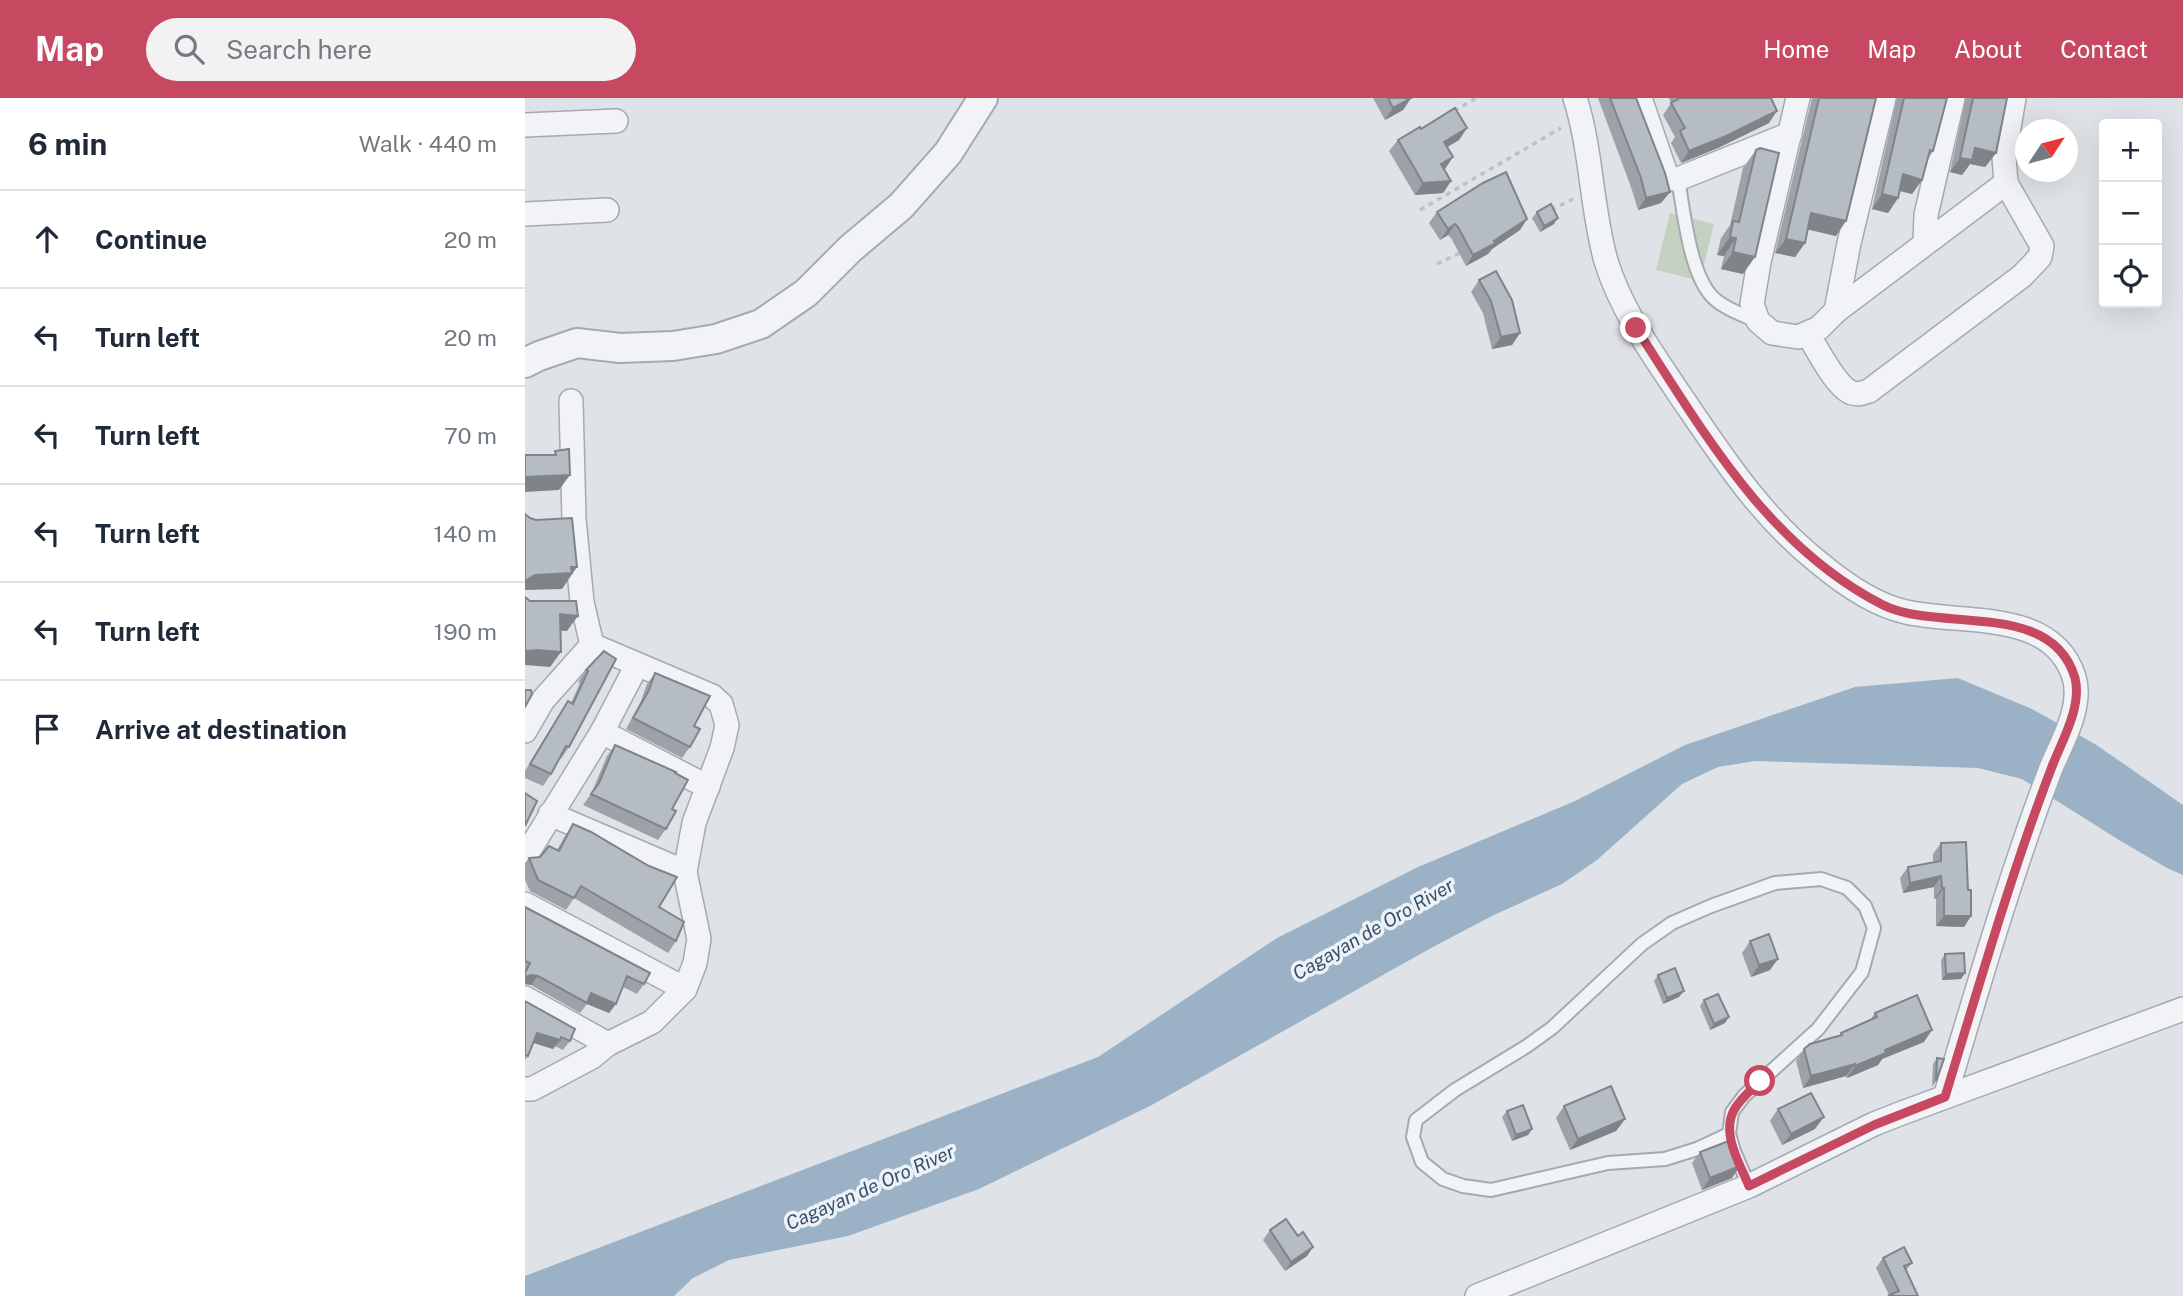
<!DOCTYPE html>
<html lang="en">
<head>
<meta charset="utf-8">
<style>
	:root { --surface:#fff; --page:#f2f2f3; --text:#1f2937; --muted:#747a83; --line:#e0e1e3; --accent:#c74961 }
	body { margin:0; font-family:"Public Sans",sans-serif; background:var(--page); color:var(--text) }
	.controls { position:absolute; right:21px; top:21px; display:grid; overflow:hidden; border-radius:7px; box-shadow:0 7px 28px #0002 }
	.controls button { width:63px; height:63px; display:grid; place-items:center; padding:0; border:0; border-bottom:2px solid var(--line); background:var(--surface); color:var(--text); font:35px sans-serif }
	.compass { position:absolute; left:1490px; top:21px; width:63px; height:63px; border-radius:50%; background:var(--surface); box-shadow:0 7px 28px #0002; rotate:54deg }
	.stop { position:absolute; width:21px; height:21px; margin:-16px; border:5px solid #c74961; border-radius:50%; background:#fff }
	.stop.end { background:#c74961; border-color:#fff; box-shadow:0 2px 7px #0008 }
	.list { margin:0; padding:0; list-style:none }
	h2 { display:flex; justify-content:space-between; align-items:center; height:91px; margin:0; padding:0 28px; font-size:30px }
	h2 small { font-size:23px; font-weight:400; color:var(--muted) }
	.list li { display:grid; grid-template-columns:46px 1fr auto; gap:21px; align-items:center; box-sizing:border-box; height:98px; padding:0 28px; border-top:2px solid var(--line) }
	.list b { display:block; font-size:26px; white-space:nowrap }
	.list em { font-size:23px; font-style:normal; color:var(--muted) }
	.icon { flex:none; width:38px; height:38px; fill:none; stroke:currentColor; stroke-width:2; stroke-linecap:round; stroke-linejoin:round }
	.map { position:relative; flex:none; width:1658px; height:1198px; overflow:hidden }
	header { display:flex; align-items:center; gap:42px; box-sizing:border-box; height:98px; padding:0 35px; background:var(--accent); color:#fff }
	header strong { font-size:33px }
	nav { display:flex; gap:38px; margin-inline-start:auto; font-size:24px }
	.search { width:490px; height:63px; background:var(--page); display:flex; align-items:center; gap:18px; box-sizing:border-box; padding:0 24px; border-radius:38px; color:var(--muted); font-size:26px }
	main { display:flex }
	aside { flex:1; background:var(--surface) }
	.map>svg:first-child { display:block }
	.green { fill:#c5d1c0 }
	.water { fill:#9bb2c6 }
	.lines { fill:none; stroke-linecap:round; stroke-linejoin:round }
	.service-casing { stroke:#a5aab1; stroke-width:16 }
	.minor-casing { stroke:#a5aab1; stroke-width:26 }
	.tertiary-casing { stroke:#a5aab1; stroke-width:32 }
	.path { stroke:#bdc1c6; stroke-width:3.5; stroke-dasharray:5 5; stroke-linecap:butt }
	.service { stroke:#f1f3f6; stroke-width:12 }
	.minor { stroke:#f1f3f6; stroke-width:23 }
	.tertiary { stroke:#f1f3f6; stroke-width:28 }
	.wall { fill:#9da2a9 }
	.shaded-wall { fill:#7f8489 }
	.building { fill:#b6bcc4; stroke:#7f8489; stroke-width:2 }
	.route { stroke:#c74961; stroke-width:9 }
	.labels { text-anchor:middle; stroke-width:7; stroke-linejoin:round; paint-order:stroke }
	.water-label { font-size:19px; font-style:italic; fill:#355170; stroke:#eef1f5 }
</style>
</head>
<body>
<header>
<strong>Map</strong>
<div class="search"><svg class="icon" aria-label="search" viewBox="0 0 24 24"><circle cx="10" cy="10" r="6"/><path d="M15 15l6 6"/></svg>Search here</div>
<nav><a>Home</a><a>Map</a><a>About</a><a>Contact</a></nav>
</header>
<main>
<aside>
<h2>6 min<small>Walk · 440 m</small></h2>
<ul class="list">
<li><svg class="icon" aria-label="ahead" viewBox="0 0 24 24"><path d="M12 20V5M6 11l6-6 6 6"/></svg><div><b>Continue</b></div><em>20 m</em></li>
<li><svg class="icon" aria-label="left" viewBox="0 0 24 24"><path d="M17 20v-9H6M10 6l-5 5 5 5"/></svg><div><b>Turn left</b></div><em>20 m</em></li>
<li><svg class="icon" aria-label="left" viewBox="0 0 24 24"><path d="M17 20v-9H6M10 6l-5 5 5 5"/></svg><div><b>Turn left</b></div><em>70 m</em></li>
<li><svg class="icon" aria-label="left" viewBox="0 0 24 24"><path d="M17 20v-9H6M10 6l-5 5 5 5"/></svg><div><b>Turn left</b></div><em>140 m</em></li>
<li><svg class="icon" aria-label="left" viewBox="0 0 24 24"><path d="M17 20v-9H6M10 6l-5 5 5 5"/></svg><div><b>Turn left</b></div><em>190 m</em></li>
<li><svg class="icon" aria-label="arrive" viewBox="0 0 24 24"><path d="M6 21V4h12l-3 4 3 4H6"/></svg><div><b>Arrive at destination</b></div></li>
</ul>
</aside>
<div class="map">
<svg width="1658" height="1198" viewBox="0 0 1658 1198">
	<rect width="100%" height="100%" fill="#dfe3e7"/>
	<polygon class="green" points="1145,115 1189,126 1175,183 1131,172"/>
	<polygon class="water" points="1433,580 1507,611 1570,646 1658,707 1658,777 1642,770 1594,742 1497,681 1453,670 1230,663 1193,669 1157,686 1072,762 1037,786 967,818 906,850 625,1008 454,1091 323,1138 204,1162 168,1180 149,1198 0,1198 0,1178 573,959 752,840 893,769 1050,703 1160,647 1330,589"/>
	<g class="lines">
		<g class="service-casing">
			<g id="service">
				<path d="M 1153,81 C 1159,114 1165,183 1192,203 C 1203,212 1219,217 1231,223"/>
				<polyline points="1204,1036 1172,1051 1140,1061 1083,1065 966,1092 938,1088 918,1081 897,1064 888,1039 891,1022 930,992 1002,948 1027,930 1117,846 1147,825 1186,808 1250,785 1296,781 1322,790 1340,808 1349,830 1337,874 1293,931 1219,998 1207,1014 1204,1036 1209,1053 1224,1088"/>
			</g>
		</g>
		<g class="minor-casing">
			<g id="minor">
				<path d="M 1050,0 C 1067,53 1066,110 1081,163 C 1096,212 1127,255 1155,297 C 1196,357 1235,418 1293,464 C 1318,485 1349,507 1381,514 C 1437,527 1527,510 1549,579 C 1558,608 1537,644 1526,670 C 1485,778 1453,889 1420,999"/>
				<polyline points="1115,0 1141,76 1146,81 1153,81 1265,36"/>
				<polyline points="1273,0 1234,164 1227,206 1233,223 1247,235 1273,239 1294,230 1311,213 1324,145 1359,0"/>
				<polyline points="0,27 91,23"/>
				<polyline points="1481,85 1479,59 1489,0"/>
				<polyline points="0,116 82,112"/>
				<polyline points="1400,145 1401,117 1428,0"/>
				<path d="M 1283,236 C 1292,251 1311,289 1327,295 C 1333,297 1338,295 1344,293 L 1497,178 L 1515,159 L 1517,148 L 1481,85 L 1311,213"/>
				<polyline points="46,303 49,421 57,504 67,547"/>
				<polyline points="0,633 18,602 67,547"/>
				<polyline points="77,634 183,689"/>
				<polyline points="25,716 160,774"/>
				<polyline points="0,759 77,634 112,567"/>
				<polyline points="0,806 160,891"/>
				<polyline points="0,900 83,946"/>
				<polyline points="0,991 7,991 67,959 83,946 127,924 160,891 170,865 174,841 160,774 169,725 197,650 202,627 196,606 187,598 67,547"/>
				<polyline points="952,1198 1224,1088 1349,1026 1377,1015 1658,911"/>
			</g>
		</g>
		<g class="tertiary-casing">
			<polyline id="tertiary" points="0,265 14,258 52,245 95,250 148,248 191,241 236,226 281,195 325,151 376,108 423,55 458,0"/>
		</g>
		<g class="path">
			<polyline points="929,13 951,0"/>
			<polyline points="895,112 1036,30"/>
			<polyline points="1026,112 1048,101"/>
			<polyline points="912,166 937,154"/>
		</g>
		<use href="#service" class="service"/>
		<use href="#minor" class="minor"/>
		<use href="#tertiary" class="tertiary"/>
	</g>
	<g class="wall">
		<polygon points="848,0 886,0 878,12 860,22"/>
		<polygon points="1073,0 1111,0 1145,94 1136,105 1113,112 1107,92"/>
		<polygon points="1144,0 1246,0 1244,25 1193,50 1156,65 1146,45 1150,39 1138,17 1146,5"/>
		<polygon points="1287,0 1351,0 1311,138 1283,131 1280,145 1270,159 1250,155"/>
		<polygon points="1372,0 1422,0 1408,53 1403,61 1397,82 1387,96 1374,93 1373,100 1363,115 1347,111"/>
		<polygon points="1441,0 1482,0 1471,55 1460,69 1445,66 1437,77 1425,74"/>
		<polygon points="942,30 934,42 922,49 919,71 926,83 918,95 890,97 864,53 873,42 896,31"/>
		<polygon points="1231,52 1218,176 1196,171 1199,158 1192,157 1196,140 1205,127 1218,70"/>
		<polygon points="912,114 1002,121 995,132 967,151 963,156 941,168 926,140 923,137 915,142 904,125"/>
		<polygon points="1012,114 1029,126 1015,134 1007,120"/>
		<polygon points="954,182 995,235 987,247 967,251 958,215 946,194"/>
		<polygon points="79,553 44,649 36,661 34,660 26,676 18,688 0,680 0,673 35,615 43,603 46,605 55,585 53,584 61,572"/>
		<polygon points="130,575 169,628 165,649 157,660 101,631 116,603 122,586"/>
		<polygon points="90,647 150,675 147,711 141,731 133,742 58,707 66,696 82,658"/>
		<polygon points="48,726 134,809 151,843 143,855 49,800 41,812 5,793 0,782 0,765 4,760 15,759 32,752 40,738"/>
		<polygon points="1416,745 1443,792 1446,818 1439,829 1411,828 1411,800 1409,801 1409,789 1378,795 1375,780 1383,769 1408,764 1408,756"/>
		<polygon points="0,809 119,886 112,896 98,889 91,906 84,915 62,906 55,915 6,887 0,886"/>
		<polygon points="1225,843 1245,872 1226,879 1217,855"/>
		<polygon points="1420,856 1440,875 1436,881 1417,882 1416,862"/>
		<polygon points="1133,877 1154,899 1138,906 1129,883"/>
		<polygon points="1179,902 1200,925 1185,932 1175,908"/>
		<polygon points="0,903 45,943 38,952 30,948 28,951 8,945 3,958 0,962"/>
		<polygon points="1350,915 1399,944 1357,961 1353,967 1322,980 1321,978 1278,990 1271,963 1279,951 1314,938 1316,935 1345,922"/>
		<polygon points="1412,960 1411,983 1407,989 1408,966"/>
		<polygon points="1039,1008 1100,1021 1091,1033 1045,1052 1031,1020"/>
		<polygon points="1253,1011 1290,1031 1257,1047 1245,1023"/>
		<polygon points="982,1013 1007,1031 1003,1037 987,1043 977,1019"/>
		<polygon points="1175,1054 1207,1080 1177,1092 1167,1065"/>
		<polygon points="745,1132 773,1138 788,1149 782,1158 760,1173 738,1142"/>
		<polygon points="1358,1160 1387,1165 1381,1172 1393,1198 1364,1197 1351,1170"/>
	</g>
	<g class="shaded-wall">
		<polygon points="886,0 878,12 860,22 868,10"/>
		<polygon points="1252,13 1244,25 1193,50 1156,65 1164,53"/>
		<polygon points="942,30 934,42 911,56 919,44"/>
		<polygon points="1450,50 1471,55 1460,69 1445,66 1437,77 1425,74 1435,60"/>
		<polygon points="928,59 920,71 908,78 916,66"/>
		<polygon points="1378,76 1397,82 1387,96 1368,91"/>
		<polygon points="926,83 918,95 890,97 898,85"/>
		<polygon points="1145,94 1136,105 1113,112 1121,100"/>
		<polygon points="1357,96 1373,100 1363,115 1347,111"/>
		<polygon points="1286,115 1321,123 1311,138 1276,130"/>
		<polygon points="1033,120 1029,126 1015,134 1019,128"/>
		<polygon points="1002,121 995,132 967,151 963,156 941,168 948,157"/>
		<polygon points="930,126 923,137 915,142 923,131"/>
		<polygon points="1205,139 1211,140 1199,158 1192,157"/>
		<polygon points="1261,141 1280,145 1270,159 1250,155"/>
		<polygon points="1208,154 1230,159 1218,176 1196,171"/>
		<polygon points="995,235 987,247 967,251 976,239"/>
		<polygon points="45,377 34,392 0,394 0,379"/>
		<polygon points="46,469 52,469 37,491 0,492 0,483 10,477"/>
		<polygon points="35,516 53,518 42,533 24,532"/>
		<polygon points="13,552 36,554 25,569 0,567 0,553"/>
		<polygon points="1416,778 1409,789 1378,795 1385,785"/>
		<polygon points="1417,790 1419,790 1411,800 1409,801"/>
		<polygon points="1419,818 1446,818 1439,829 1411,828"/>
		<polygon points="1253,861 1245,872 1226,879 1234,867"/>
		<polygon points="1440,875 1436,881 1417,882 1421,876"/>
		<polygon points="6,877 13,878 6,887 0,886 0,879"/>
		<polygon points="1159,893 1154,899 1138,906 1142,900"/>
		<polygon points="66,895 91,906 84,915 62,906"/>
		<polygon points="1204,919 1200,925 1185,932 1189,926"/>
		<polygon points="1407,932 1399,944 1357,961 1353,967 1322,980 1330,968 1360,952"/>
		<polygon points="12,935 35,942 28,951 6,944"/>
		<polygon points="1330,966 1321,978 1278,990 1286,978"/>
		<polygon points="1299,1019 1290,1031 1257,1047 1266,1036"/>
		<polygon points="1100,1021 1091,1033 1045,1052 1053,1041"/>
		<polygon points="1007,1031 1003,1037 987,1043 991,1037"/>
		<polygon points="1215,1068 1207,1080 1177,1092 1185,1080"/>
		<polygon points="788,1149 782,1158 760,1173 766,1164"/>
	</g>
	<g class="building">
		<polygon points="863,0 886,0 868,10"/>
		<polygon points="1085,0 1111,0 1140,75 1145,94 1121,100 1116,80"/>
		<polygon points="1155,0 1246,0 1252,13 1201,38 1164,53 1155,33 1160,30 1146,5"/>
		<polygon points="1294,0 1351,0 1321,123 1286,115 1280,145 1261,141"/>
		<polygon points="1379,0 1422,0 1408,53 1405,52 1397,82 1378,76 1373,100 1357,96"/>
		<polygon points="1448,0 1482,0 1471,55 1450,50 1447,62 1435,60"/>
		<polygon points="930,10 942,30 919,44 928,59 916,66 926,83 898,85 873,42 895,29 896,31"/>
		<polygon points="1235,50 1254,55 1230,159 1208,154 1211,140 1205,139 1208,123 1214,124 1231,52"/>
		<polygon points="981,74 1002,121 969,143 971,145 948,157 933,129 930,126 923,131 912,114 958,85"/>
		<polygon points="1026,106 1033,120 1019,128 1012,114"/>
		<polygon points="971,173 987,202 995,235 976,239 966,203 954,182"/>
		<polygon points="44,351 45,377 0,379 0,357 31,357 30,353"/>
		<polygon points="0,416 5,420 11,422 47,420 52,469 46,469 47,475 10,477 0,483"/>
		<polygon points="0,499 5,503 51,503 53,518 35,516 36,554 13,552 0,553"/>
		<polygon points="79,553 91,561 44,649 41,648 26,676 5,666 43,603 48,606 63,573 61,572"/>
		<polygon points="130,575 185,598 169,628 175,631 165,649 108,620 124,592"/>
		<polygon points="0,592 6,592 7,596 0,609"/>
		<polygon points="90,647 151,674 150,675 163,682 147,711 151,713 141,731 66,696 74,685"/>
		<polygon points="0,695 12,703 0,728"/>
		<polygon points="48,726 66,734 124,768 152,779 134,809 159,824 151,843 56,788 49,800 13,782 4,760 15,759 24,748 34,753"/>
		<polygon points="1441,744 1443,792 1446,792 1446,818 1419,818 1419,790 1417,790 1416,778 1385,785 1383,769 1416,763 1416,745"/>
		<polygon points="0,809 125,875 119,886 102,878 91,906 66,895 62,905 13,878 6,877 0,879 0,875 5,865 0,863"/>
		<polygon points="1244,836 1253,861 1234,867 1225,843"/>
		<polygon points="1439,855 1440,875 1421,876 1420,856"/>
		<polygon points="1150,870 1159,893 1142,900 1133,877"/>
		<polygon points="1193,896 1204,919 1189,926 1179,902"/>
		<polygon points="1392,897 1407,932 1360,952 1361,955 1330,968 1330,966 1286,978 1279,951 1285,946 1317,937 1316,935 1352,919 1350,915"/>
		<polygon points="0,903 50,931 45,943 36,939 35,942 12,935 3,958 0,956"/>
		<polygon points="1412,960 1419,961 1411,983"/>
		<polygon points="1086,988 1100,1021 1053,1041 1039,1008"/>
		<polygon points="1286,995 1299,1019 1266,1036 1253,1011"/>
		<polygon points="998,1007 1007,1031 991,1037 982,1013"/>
		<polygon points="1206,1042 1215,1068 1185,1080 1175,1054"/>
		<polygon points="761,1121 773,1138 778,1134 788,1149 766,1164 745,1132"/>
		<polygon points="1379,1149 1387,1165 1379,1168 1393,1198 1363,1198 1374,1193 1358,1160"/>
	</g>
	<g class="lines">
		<path class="route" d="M 1111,230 C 1178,333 1243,449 1358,507 C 1414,535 1527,501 1550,580 C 1557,608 1538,641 1528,666 C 1486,775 1454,888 1420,999 L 1349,1027 L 1224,1088 C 1215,1066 1196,1036 1209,1012 C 1215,1001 1226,992 1235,983"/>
	</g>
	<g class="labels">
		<g class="water-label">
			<text transform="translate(848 831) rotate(-30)" y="7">Cagayan de Oro River</text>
			<text transform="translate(345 1089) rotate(-24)" y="7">Cagayan de Oro River</text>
		</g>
	</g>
</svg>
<div class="controls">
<button>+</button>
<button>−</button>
<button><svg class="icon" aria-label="locate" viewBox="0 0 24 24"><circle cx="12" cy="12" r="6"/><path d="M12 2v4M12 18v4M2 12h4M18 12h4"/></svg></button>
</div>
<svg class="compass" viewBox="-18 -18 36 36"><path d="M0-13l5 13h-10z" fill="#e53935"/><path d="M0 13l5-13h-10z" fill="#747a83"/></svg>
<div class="stop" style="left:1235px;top:983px"></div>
<div class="stop end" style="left:1111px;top:230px"></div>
</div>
</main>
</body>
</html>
